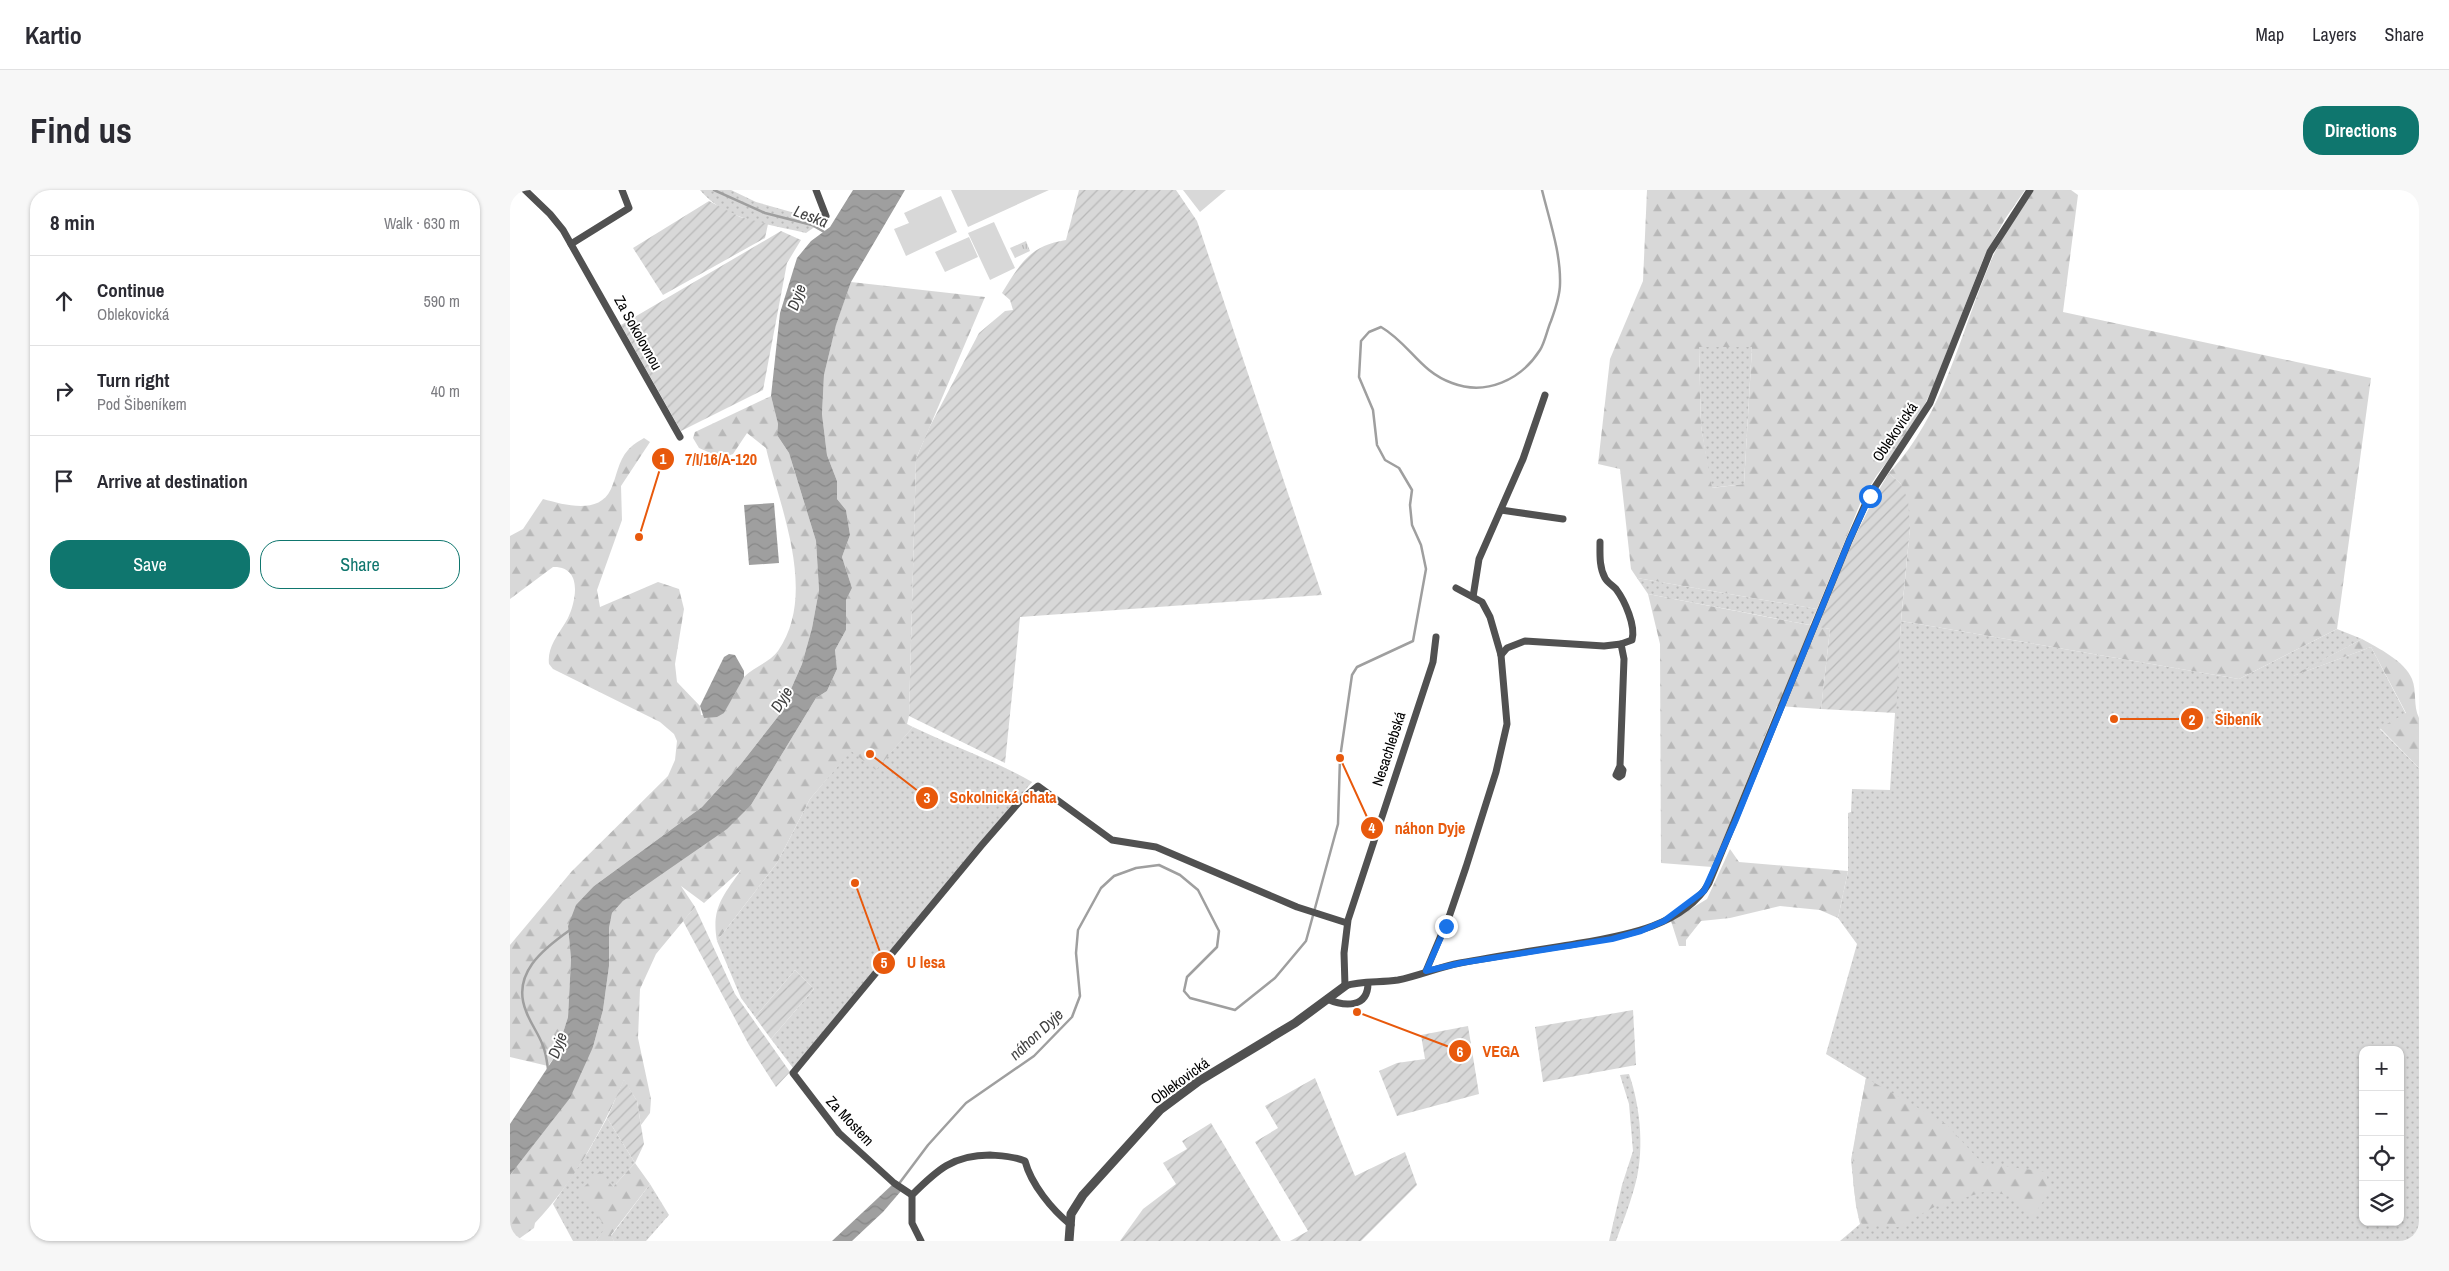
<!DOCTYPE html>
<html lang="en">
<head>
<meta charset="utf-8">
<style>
	:root { --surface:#fff; --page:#f7f7f7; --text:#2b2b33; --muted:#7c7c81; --line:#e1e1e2; --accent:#0f766e }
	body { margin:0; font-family:"Archivo Narrow",sans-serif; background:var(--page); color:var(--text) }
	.controls { position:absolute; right:15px; bottom:15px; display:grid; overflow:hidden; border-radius:10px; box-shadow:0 1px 4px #0004 }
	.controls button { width:45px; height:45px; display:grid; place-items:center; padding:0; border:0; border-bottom:1px solid var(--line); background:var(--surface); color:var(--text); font:25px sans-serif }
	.stop { position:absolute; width:15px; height:15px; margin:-11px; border:4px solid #1a73e8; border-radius:50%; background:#fff }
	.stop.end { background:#1a73e8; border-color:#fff; box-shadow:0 1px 5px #0008 }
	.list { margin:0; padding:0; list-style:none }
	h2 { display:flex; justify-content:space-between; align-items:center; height:65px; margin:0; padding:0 20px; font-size:21px }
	h2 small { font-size:16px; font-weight:400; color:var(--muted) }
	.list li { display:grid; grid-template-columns:32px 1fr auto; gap:15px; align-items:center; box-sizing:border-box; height:90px; padding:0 20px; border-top:1px solid var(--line) }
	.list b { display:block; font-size:19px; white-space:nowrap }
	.list p { margin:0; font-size:16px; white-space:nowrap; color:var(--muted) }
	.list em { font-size:16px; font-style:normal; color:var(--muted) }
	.actions { display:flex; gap:10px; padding:15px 20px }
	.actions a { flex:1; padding:11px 0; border:1px solid var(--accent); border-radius:20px; text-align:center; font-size:18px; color:var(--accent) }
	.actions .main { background:var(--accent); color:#fff }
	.icon { flex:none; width:28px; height:28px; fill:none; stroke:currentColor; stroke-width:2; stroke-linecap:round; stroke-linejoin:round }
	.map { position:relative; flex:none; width:1909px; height:1051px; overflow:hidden; border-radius:20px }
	header { display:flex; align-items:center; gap:30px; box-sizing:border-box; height:70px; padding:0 25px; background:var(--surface); border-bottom:1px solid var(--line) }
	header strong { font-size:24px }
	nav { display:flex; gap:28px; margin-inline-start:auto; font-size:18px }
	.intro { display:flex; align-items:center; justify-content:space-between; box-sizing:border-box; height:120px; padding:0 30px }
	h1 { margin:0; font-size:35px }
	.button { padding:12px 22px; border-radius:20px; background:var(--accent); color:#fff; font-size:18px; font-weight:700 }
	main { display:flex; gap:30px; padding:0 30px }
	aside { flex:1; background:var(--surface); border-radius:20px; box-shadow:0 1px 4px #0004 }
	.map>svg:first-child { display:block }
	.grass { fill:url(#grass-dots); fill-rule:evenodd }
	.forest { fill:url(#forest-firs); fill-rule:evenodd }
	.park { fill:url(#park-tufts) }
	.garden { fill:url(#garden-furrows) }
	.pitch { fill:#d8d8d8 }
	.water { fill:url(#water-waves) }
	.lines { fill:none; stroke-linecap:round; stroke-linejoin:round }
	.stream { stroke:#9f9f9f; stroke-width:2.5 }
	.minor { stroke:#515151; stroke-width:7 }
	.tertiary { stroke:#515151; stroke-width:9 }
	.route { stroke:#1a73e8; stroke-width:6 }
	.labels { text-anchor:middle; stroke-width:4; stroke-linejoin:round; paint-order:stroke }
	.street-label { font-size:15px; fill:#000; stroke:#fff }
	.water-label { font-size:16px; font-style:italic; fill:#404040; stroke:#fff }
	.leader { fill:none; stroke:#e8590c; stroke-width:2 }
	.callout-dot { fill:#e8590c; stroke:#fff; stroke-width:2 }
	.mark-label { font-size:15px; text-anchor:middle; font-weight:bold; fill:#fff }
	.callout-label { font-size:16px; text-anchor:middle; font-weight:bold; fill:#e8590c; stroke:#fff; stroke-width:4; stroke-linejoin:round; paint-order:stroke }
</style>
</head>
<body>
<header>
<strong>Kartio</strong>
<nav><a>Map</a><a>Layers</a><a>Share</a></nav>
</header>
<div class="intro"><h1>Find us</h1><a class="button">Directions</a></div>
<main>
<aside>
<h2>8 min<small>Walk · 630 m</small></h2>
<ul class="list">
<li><svg class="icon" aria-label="ahead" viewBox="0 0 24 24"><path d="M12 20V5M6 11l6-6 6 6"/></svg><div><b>Continue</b><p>Oblekovická</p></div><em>590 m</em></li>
<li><svg class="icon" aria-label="right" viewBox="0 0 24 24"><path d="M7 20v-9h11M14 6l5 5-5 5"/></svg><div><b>Turn right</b><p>Pod Šibeníkem</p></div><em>40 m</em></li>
<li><svg class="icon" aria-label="arrive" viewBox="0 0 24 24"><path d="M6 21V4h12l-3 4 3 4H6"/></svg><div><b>Arrive at destination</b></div></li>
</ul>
<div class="actions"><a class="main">Save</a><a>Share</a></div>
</aside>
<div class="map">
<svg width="1909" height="1051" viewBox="0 0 1909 1051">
	<defs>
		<pattern id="grass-dots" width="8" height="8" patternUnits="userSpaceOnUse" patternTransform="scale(1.25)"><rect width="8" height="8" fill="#d8d8d8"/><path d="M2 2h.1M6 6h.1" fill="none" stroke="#b8b8b8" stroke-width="1.8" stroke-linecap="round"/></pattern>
		<pattern id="forest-firs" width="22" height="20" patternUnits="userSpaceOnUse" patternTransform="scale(1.25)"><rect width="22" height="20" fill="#d8d8d8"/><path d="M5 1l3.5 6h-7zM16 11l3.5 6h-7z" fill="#b8b8b8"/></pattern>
		<pattern id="park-tufts" width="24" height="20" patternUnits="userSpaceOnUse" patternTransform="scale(1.25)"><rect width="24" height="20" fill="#d8d8d8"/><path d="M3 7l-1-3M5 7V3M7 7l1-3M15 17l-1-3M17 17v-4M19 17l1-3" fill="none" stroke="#b8b8b8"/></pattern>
		<pattern id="garden-furrows" width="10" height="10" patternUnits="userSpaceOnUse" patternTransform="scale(1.25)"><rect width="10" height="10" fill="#d8d8d8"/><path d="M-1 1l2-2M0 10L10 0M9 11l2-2" fill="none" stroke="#b8b8b8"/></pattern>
		<pattern id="water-waves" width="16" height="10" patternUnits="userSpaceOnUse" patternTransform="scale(1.25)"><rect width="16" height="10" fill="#9f9f9f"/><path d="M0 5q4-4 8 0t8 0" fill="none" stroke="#878787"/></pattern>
	</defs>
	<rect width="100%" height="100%" fill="#fff"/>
	<g class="grass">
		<path d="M 190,0 L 221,0 L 246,12 L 313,31 L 296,43 C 259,34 216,31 190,0 Z"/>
		<polygon points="1189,157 1242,157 1234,294 1201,298 1191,236"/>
		<polygon points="1127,388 1307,419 1300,435 1138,404"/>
		<path d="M 1391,431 L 1729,489 L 1827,439 L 1852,449 L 1783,486 L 1861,457 L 1896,524 L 1870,539 L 1909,578 L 1909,1051 L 1330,1051 L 1350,1034 L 1346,1016 L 1341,970 L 1356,888 L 1316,864 L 1347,754 L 1328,728 L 1338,681 L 1338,623 L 1341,622 L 1342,599 L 1380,600 ZM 1853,860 L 1890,860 L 1890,1032 L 1853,1032 Z"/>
		<path d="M 403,537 C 442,556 484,570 522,592 L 283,878 L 261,849 L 304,799 L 285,780 L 245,827 L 231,808 L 207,751 L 267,673 L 300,609 L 341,560 L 366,579 Z"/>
		<path d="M 1119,884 C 1131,918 1135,964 1124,999 C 1119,1017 1112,1034 1106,1051 L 1099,1051 L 1112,995 L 1123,961 L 1119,914 L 1110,885 Z"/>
		<polygon points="97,928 125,973 103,997 97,1037 86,1051 63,1051 43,1014 78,962"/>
		<polygon points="140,994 159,1025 136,1051 104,1051 101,1046"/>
	</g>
	<g class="forest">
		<path d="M 1137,0 L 1515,0 L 1495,29 L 1474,67 L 1423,197 L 1404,237 L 1367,285 L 1352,309 L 1307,419 L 1127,388 L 1121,379 L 1110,279 L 1088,274 L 1100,169 L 1133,91 ZM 1189,157 L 1242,157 L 1234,294 L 1202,298 L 1191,236 Z"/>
		<path d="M 1524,0 L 1561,0 L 1568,5 L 1553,122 L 1861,188 L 1827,439 L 1729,489 L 1391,431 L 1400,338 L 1391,294 L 1379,283 C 1434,225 1450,143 1481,71 C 1491,46 1510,23 1524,0 Z"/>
		<path d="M 341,92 L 475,107 L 406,269 L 399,526 L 397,534 L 403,537 L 366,580 L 341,561 L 300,609 L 267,673 L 207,751 C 201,718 213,706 231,680 L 194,713 L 171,696 L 185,717 L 146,764 L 130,799 L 128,848 L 141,909 L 140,923 L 131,935 L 127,911 L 114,890 C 91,942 64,992 25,1033 L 24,1038 L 6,1051 L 0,1051 L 0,985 L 83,857 L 93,820 L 99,776 L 99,738 L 102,723 L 113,711 L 241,615 L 306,508 L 317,501 L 327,479 L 325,460 L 336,440 L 336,410 L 342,398 L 332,367 L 340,345 L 336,320 L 327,309 L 327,291 L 317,265 L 312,224 L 314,185 L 326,134 Z"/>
		<path d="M 261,206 L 268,234 L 267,245 L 279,263 L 306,351 L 309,400 L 302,438 L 292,474 L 270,524 L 231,574 L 192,617 L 84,696 L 58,736 L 61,769 L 58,827 L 46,865 L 38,876 L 0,867 L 0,755 L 62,681 L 158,586 L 165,570 L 167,551 L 164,544 L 150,532 L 43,479 L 39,474 C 38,466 40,459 44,451 C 48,443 54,436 58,428 C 67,409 72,376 43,377 L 0,409 L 0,346 L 13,339 L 33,309 C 55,315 89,325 101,299 C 107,286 108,271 118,260 C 122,255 129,251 134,248 L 140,252 L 111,296 L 112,330 L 87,400 L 90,417 L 148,392 L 169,399 L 174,419 L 165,474 L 167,492 L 190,516 L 191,525 L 214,523 C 220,512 225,496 234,487 C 244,477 260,472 268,461 C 308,403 270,319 256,258 L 237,243 L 223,264 L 212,268 L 189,258 L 183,248 L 185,242 Z"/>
		<polygon points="1138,404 1320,439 1311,519 1267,516 1202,677 1151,673 1150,454"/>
		<path d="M 1852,449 C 1868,458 1895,471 1902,489 C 1907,501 1903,516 1909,528 L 1909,578 L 1870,538 L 1896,523 L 1861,457 L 1778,488 Z"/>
		<polygon points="1220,659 1229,672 1338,681 1328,728 1310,720 1270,716 1220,728 1191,731 1176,750 1176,756 1169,756 1161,731 1197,709"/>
		<path d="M 1356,888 L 1436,934 L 1472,973 L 1536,982 L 1540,1002 L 1522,1027 L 1502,1006 L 1477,1001 L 1426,1016 L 1388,1037 L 1352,1034 C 1334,983 1347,939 1356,888 Z"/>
		<polygon points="125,973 140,994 101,1045 104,1051 86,1051 96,1037 69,1002 90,981 103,997"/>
	</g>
	<polygon class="park" points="516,51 520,61 505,68 500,58"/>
	<g class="garden">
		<path d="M 569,0 L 666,0 L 687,31 L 812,405 L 510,427 L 495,573 L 399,526 L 406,269 L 419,238 L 469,143 L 495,121 L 503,120 L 500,110 L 492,103 C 511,73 519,56 556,50 Z"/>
		<polygon points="199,11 230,27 258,34 255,48 153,105 123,58"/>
		<polygon points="271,41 291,50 277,73 253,200 171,241 111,135"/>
		<path d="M 1379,283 L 1391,294 L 1398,310 L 1400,338 L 1391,430 L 1386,523 L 1311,519 L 1320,439 L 1307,437 C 1329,384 1349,331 1379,283 Z"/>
		<polygon points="185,717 225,804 280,882 266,897 239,855 173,731"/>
		<polygon points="285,780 304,799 261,849 245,827"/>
		<polygon points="1123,820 1126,875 1033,892 1025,837"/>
		<polygon points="958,836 969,904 887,926 869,881 887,873 915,869 911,845"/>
		<polygon points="805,888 845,986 895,962 907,995 851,1051 780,1051 798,1041 745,952 768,938 755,916"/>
		<polygon points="114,889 127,911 134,954 125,973 97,928"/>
		<polygon points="701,933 771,1051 610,1051 633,1019 666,994 653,973 677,959 672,951"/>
	</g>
	<g class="pitch">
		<polygon points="441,0 539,0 458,37"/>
		<polygon points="673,0 716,0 690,22"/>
		<polygon points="431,6 447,42 396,66 384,39 399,33 394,23"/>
		<polygon points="484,32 505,78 480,90 458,43"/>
		<polygon points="459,47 468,67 435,82 425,62"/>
	</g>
	<g class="water">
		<polygon points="343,0 395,0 341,92 326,135 314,185 312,224 317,265 327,291 327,309 336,320 340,345 332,367 342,398 336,410 336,440 325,460 327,479 317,501 306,508 241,615 217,639 113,711 102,723 99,738 99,776 93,820 83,857 60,908 0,985 0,934 46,865 58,827 61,769 58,736 66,715 84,696 192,617 231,574 270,524 292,474 302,438 309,400 306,351 279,263 267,245 268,234 261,206 270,123 287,68 301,51 320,37"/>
		<polygon points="264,313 269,373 239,375 234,315"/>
		<polygon points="219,464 225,465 234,481 234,487 214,523 207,527 194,528 190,516 214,467"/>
		<polygon points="383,994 391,1001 373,1022 342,1051 322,1051"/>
	</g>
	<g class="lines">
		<g class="stream">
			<polyline points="204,0 255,23 302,35 316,43"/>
			<path d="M 38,879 C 37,872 36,863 33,856 C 29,844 20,833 16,821 C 1,784 33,759 60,740"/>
			<path d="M 388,995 L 418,955 L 456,913 L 524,866 L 562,827 L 570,806 L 566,763 L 568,740 L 591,698 L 604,686 L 626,678 L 649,675 L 670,685 L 688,700 L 709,741 L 707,757 L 677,787 L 674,801 L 680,808 L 725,820 L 765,788 L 796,751 L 828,634 L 830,568 L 842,485 L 847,477 L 903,451 L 916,379 L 911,355 L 902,335 L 900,315 L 902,300 L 889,278 L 875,270 L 867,255 L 863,220 L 849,187 L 851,151 L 859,142 L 871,137 C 899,153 910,182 942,193 C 976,206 1011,190 1030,160 C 1035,152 1037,140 1041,131 C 1045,120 1050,106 1050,94 C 1051,63 1039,29 1032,0"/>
		</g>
		<g class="minor">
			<polyline points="15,0 40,24 53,40 170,247"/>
			<polyline points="306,0 316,26"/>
			<polyline points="61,54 119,18 112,0"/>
			<polyline points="991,320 1053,329"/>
			<path d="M 1090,352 C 1090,364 1089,377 1095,388 C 1097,392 1102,395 1106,399 C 1115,411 1126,436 1122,450 L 1111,454"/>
			<polyline points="963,407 969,369 1013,269 1035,205"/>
			<path d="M 926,447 L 923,472 L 838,730 L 834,763 L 835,796 C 852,790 870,793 888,790 C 908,786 929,777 950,773 C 988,766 1027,760 1065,754 C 1111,746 1173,737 1199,693 L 1339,351 L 1359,306 L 1420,213 L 1480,62 L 1520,0"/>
			<polyline points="991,465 997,458 1015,451 1094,456 1111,454 1114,469 1110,576 1106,585 1109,587 1112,585 1113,580 1110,576"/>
			<polyline points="916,781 940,724 956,677 986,582 997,534 991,465 980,427 972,412 946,398"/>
			<path d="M 817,809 C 835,817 858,818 858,793"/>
			<polyline points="402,1005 384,993 329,943 283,883 471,656 511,610 528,596 602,650 646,657 787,717 837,733"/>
			<path d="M 411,1051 L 402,1033 L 402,1005 C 427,980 443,965 480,965 C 493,966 503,966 515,971 C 521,994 542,1020 561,1035"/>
		</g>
		<polyline class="tertiary" points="559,1051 561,1024 573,1005 650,920 689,891 785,833 835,796"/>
	</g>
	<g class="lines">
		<polyline class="route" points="936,736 916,781 951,773 1102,749 1131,741 1154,731 1194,701 1225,632 1339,351 1360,306"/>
	</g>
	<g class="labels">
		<g class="street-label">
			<text transform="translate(128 143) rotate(61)" y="5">Za Sokolovnou</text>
			<text transform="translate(1385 242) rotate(-56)" y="5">Oblekovická</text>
			<text transform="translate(879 559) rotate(-72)" y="5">Nesachlebská</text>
			<text transform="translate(670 891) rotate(-36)" y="5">Oblekovická</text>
			<text transform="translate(340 931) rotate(47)" y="5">Za Mostem</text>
		</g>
		<g class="water-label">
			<text transform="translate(301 26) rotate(21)" y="6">Leska</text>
			<text transform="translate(286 107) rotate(-70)" y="6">Dyje</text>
			<text transform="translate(271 509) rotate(-58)" y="6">Dyje</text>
			<text transform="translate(526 844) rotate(-43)" y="6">náhon Dyje</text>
			<text transform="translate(47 855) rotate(-69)" y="6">Dyje</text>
		</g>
	</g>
	<path class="leader" d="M129 347L153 269M1604 529L1682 529M360 564L417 608M830 568L862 638M345 693L374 773M847 822L950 861"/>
	<g class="callout-dot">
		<circle cx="129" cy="347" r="5"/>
		<circle cx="1604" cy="529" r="5"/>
		<circle cx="360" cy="564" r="5"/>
		<circle cx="830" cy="568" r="5"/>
		<circle cx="345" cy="693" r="5"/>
		<circle cx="847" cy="822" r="5"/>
		<circle cx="153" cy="269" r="12"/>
		<circle cx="1682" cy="529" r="12"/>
		<circle cx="417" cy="608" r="12"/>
		<circle cx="862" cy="638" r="12"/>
		<circle cx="374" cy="773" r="12"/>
		<circle cx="950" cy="861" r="12"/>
	</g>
	<g class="mark-label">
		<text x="153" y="274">1</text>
		<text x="1682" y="535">2</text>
		<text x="417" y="613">3</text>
		<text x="862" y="643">4</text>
		<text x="374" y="778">5</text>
		<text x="950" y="867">6</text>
	</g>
	<g class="callout-label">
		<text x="211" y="275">7/I/16/A-120</text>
		<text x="1728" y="535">Šibeník</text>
		<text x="493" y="613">Sokolnická chata</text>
		<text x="920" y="644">náhon Dyje</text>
		<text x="416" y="778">U lesa</text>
		<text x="991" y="867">VEGA</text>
	</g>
</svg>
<div class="controls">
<button>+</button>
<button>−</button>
<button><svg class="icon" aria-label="locate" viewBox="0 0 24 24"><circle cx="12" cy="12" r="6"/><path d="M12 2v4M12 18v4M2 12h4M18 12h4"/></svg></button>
<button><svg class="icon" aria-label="layers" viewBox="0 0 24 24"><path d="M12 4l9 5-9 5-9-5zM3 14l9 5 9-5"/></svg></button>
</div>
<div class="stop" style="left:1360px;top:306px"></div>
<div class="stop end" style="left:936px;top:736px"></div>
</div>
</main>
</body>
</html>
